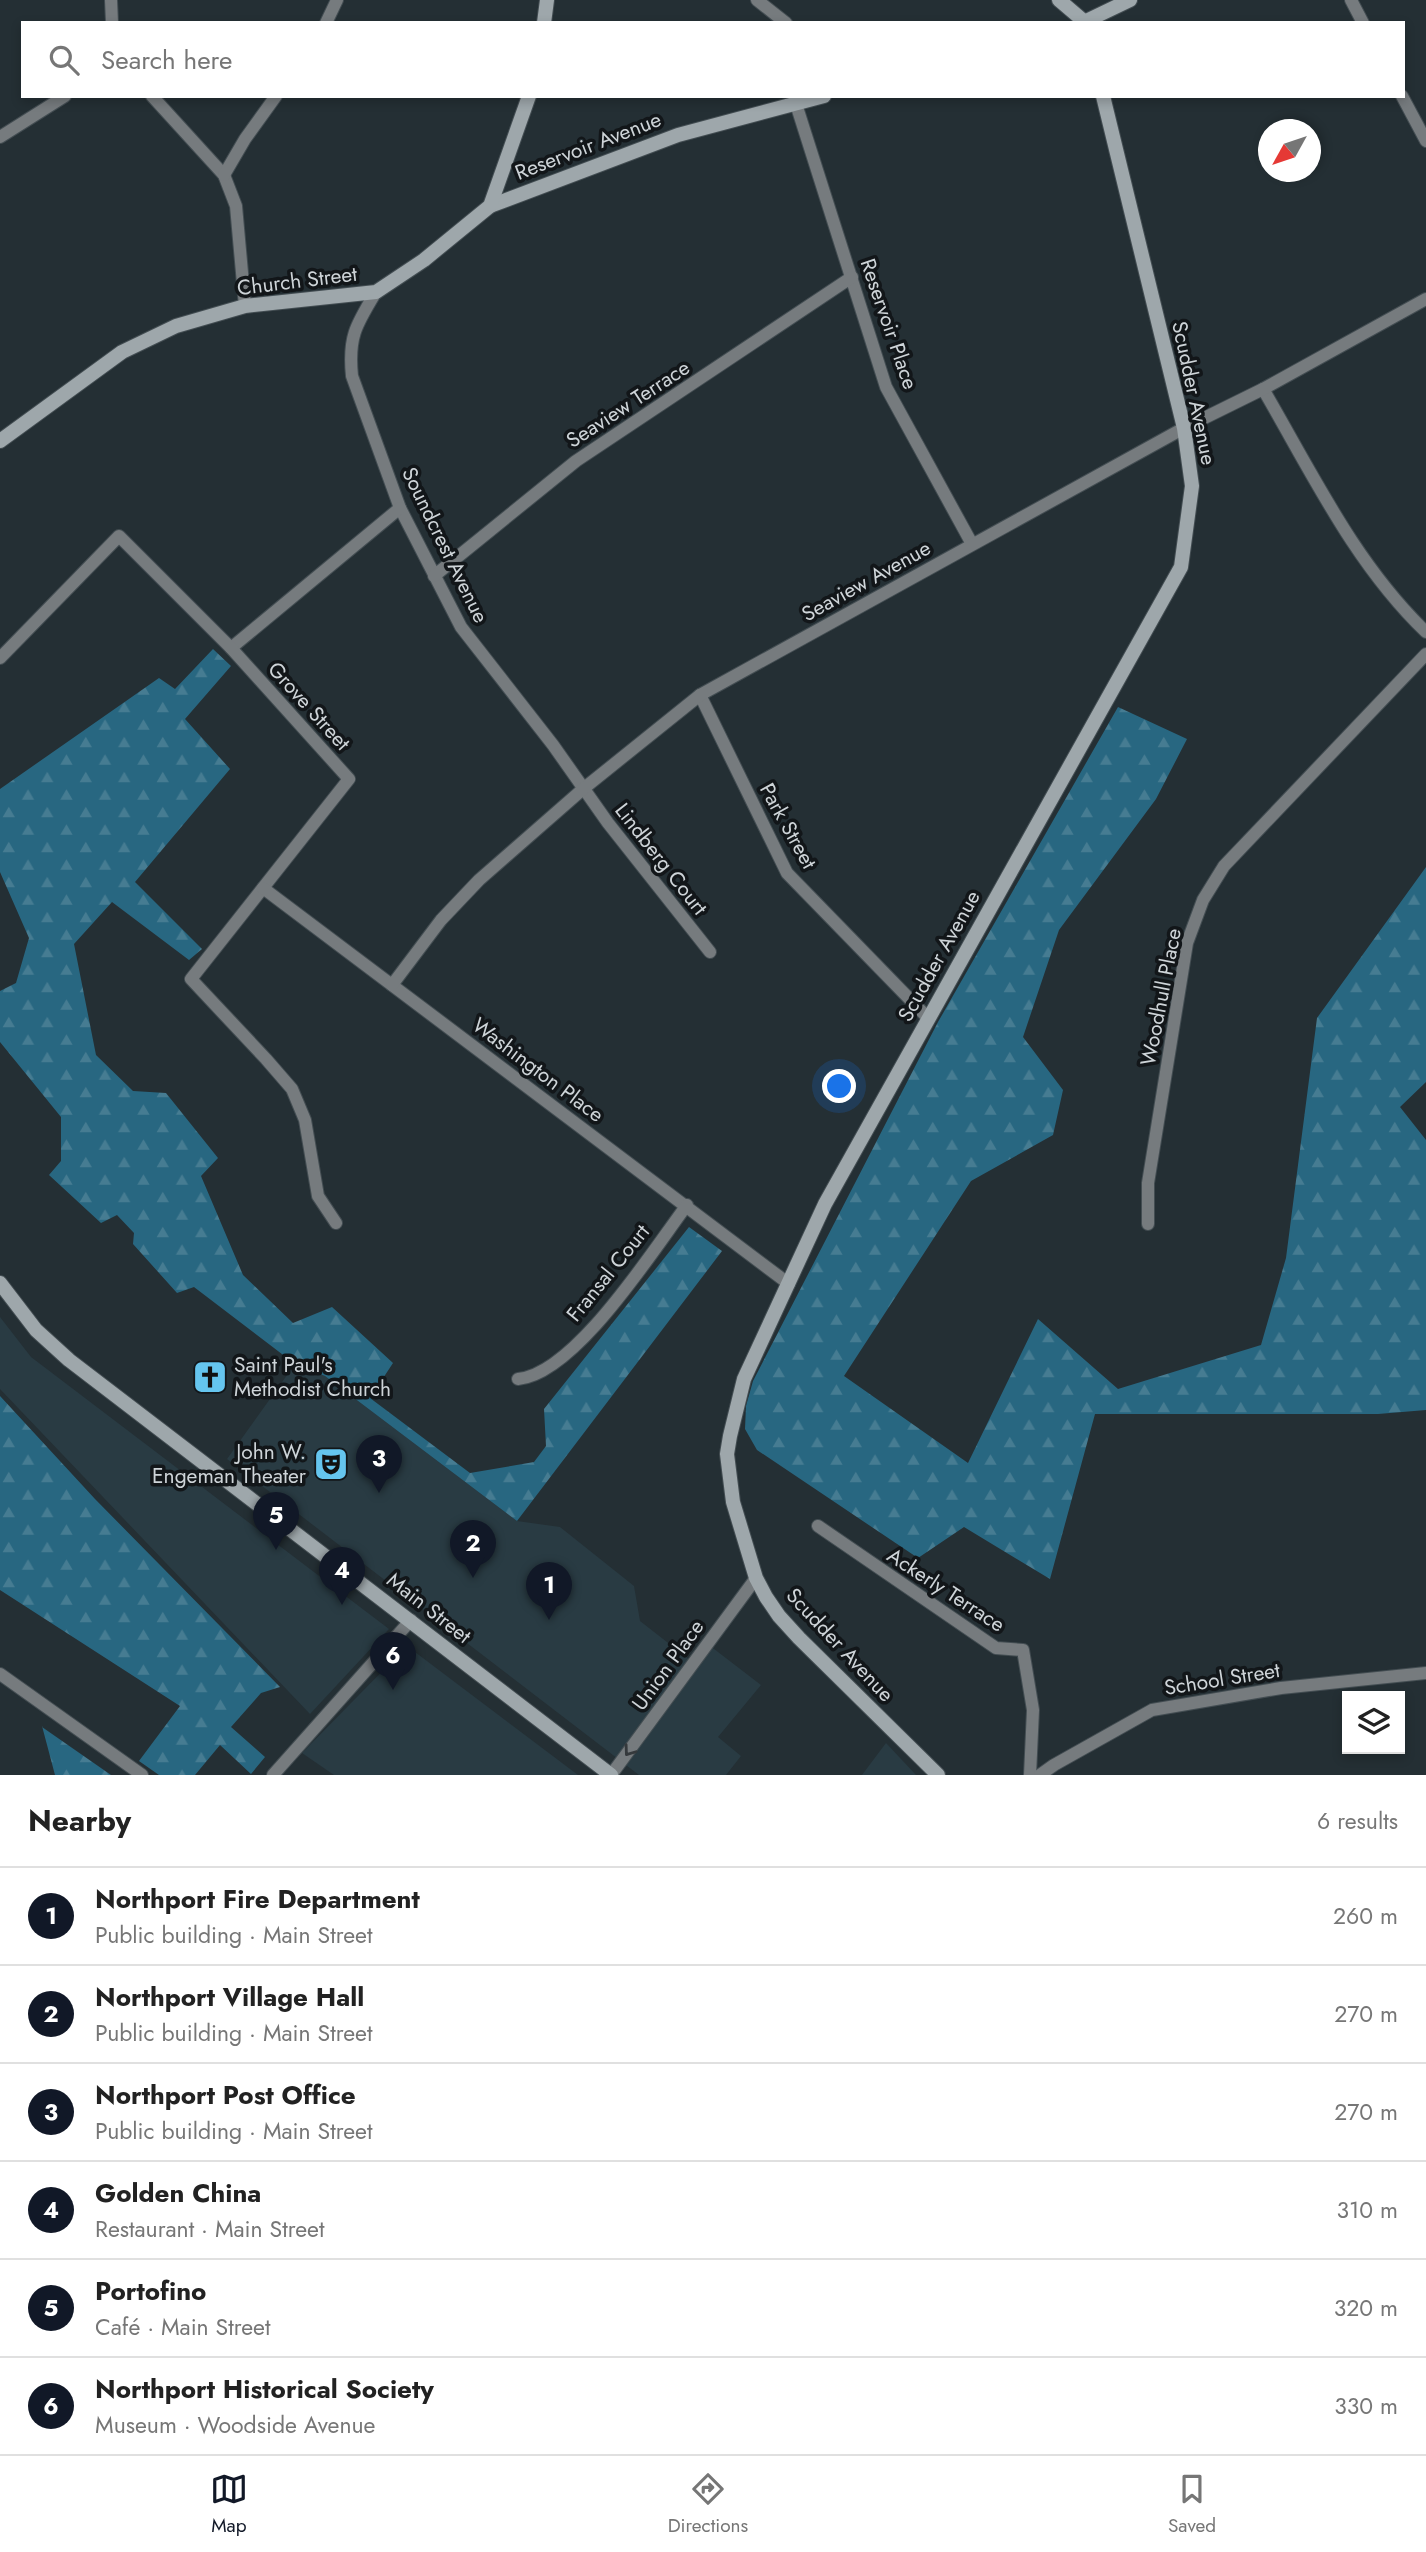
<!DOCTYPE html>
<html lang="en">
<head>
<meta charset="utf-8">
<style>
	:root { --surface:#fff; --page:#f2f2f2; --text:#222; --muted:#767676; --line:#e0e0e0; --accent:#111827 }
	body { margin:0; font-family:Jost,sans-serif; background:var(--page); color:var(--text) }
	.controls { position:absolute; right:21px; bottom:21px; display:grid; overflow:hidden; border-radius:0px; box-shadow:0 4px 10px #0003 }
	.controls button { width:63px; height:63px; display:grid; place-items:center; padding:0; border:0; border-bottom:2px solid var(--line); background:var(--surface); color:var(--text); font:35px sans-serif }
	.compass { position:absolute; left:1258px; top:119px; width:63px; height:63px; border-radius:50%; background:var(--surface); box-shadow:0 4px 10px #0003; rotate:230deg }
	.you { position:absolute; left:840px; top:1087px; width:24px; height:24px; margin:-18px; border:5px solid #fff; border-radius:50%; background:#1a73e8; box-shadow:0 0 0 10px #1a73e833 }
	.badge { display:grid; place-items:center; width:46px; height:46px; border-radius:50%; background:var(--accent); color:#fff; font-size:23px; font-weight:700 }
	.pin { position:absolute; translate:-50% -58px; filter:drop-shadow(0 2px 4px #0008) }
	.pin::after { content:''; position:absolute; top:37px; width:24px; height:21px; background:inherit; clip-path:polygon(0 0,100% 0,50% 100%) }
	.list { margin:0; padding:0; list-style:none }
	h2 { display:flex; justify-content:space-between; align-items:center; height:91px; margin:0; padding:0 28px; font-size:30px }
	h2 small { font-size:23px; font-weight:400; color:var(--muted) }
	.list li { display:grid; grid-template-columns:46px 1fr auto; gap:21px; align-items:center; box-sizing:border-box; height:98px; padding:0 28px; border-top:2px solid var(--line) }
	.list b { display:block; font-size:26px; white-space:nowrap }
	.list p { margin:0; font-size:23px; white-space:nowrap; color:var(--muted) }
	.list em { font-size:23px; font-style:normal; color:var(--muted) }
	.icon { flex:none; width:38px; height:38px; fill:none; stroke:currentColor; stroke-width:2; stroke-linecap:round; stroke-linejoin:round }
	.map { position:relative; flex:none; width:1426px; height:1775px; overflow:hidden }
	.search { position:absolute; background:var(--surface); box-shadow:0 4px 10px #0003; left:21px; right:21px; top:21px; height:77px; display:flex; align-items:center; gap:18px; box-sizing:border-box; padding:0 24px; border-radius:0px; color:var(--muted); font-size:26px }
	.sheet { height:679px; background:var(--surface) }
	nav { display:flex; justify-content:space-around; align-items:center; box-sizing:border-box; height:98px; border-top:2px solid var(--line); background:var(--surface); font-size:19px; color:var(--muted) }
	nav a { display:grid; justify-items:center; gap:4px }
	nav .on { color:var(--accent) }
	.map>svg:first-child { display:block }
	.built { fill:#293b43 }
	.forest { fill:url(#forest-firs) }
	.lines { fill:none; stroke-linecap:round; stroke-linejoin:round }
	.street-casing { stroke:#434d52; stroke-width:14 }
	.secondary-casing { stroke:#434d52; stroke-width:16 }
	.street { stroke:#767b7e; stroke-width:12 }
	.secondary { stroke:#9ea7ab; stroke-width:14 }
	.oneway { stroke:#35393c }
	.labels { text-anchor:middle; stroke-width:7; stroke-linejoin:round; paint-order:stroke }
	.street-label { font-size:21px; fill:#ced4d8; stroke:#121619 }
	.poi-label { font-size:21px; fill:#ced4d8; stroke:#121619; text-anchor:start }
</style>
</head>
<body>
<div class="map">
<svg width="1426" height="1775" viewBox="0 0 1426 1775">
	<defs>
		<pattern id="forest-firs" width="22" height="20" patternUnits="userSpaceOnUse" patternTransform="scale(1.75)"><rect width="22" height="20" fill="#286781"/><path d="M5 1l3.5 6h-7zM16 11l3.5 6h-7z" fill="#467c92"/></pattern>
	</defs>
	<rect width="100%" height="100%" fill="#242f34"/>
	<g class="built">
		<polygon points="0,1317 31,1357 389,1629 310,1714 0,1389"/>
		<polygon points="295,1364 325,1376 517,1521 560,1527 634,1586 640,1621 690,1660 705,1642 761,1685 718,1737 741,1756 726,1775 639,1775 227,1459"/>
		<polygon points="407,1646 578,1775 334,1775 302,1753"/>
		<polygon points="886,1743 916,1775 862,1775"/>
	</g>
	<g class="forest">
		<polygon points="213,649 231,666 185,719 230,769 135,882 202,949 189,960 112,902 74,944 96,1055 133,1091 166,1093 218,1158 201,1176 243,1275 293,1323 332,1307 393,1363 370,1398 470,1473 534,1462 546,1446 544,1409 689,1227 722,1251 517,1521 325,1376 295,1364 194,1287 177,1293 133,1244 134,1233 117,1215 101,1223 49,1175 61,1161 61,1117 0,1042 0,991 16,983 29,938 0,872 0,789 159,678 175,689"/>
		<polygon points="1118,707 1187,739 1156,799 1059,930 1023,1037 1063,1090 1053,1135 971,1181 844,1376 968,1463 1038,1319 1118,1389 1261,1345 1286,1258 1317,1018 1426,867 1426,1082 1400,1107 1426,1140 1426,1410 1378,1414 1095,1414 1050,1579 964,1527 918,1558 757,1450 745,1429 746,1406 753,1381 938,1022"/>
		<polygon points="0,1396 95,1499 280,1687 261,1693 231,1727 265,1757 251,1774 220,1745 195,1775 159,1775 139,1761 180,1706 0,1590"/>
		<polygon points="42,1726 42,1727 111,1775 55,1775"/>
	</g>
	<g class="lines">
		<g class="street-casing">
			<g id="street">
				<polyline points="111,0 112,23"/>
				<polyline points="757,0 786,23"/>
				<polyline points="1351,0 1363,23"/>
				<polyline points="326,23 337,0"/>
				<polyline points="152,96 224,175 236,206 245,306"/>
				<polyline points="1402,96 1426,141"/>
				<polyline points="796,104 886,387 972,544"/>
				<polyline points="0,137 65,96"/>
				<polyline points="224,175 245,139 276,96"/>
				<path d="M 376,292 C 356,325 348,337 352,376 L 400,508 L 461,627 L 553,745 L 608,823 L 710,952"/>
				<path d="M 1263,389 C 1312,473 1355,564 1426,632"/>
				<polyline points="434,576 576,461 852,277"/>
				<polyline points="231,648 400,508"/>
				<polyline points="0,658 119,536 231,648 349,779 191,979 266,1059 292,1089 305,1120 318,1196 336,1223"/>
				<polyline points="700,695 787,873 928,1018"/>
				<polyline points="263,888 789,1284"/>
				<polyline points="392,985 441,920 479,880 583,789 700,695 1184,428 1263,389 1426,299"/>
				<polyline points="1148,1224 1148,1183 1187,943 1203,900 1224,866 1426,654"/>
				<path d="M 518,1379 C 575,1374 653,1250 687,1205"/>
				<polyline points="818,1526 996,1648 1023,1650 1033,1710 1030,1775"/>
				<polyline points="0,1674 142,1775"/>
				<polyline points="273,1775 411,1620"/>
				<polyline points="611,1775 756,1578"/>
				<polyline points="1040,1775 1054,1765 1152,1710 1281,1688 1426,1673"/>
			</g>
		</g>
		<g class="secondary-casing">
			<g id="secondary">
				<polyline points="1059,0 1086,23"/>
				<polyline points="544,23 547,0"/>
				<polyline points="1082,23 1130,0"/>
				<polyline points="490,206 678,135 824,96"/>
				<polyline points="0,441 122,352 176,326 245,306 376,292 424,260 490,206 529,96"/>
				<polyline points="0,1283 36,1330 69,1360 611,1775"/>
				<polyline points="938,1775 799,1638 779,1616 766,1597 756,1578 733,1502 727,1454 730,1436 744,1379 825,1204 1181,567 1192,486 1184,428 1103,96"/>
			</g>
		</g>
		<use href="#street" class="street"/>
		<use href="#secondary" class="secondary"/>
	</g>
	<defs><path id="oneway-chevron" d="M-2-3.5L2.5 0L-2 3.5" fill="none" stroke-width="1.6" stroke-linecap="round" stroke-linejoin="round" transform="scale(1.75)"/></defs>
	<use class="oneway" href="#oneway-chevron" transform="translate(629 1751) rotate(126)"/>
	<defs>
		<g id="church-square" transform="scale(1.75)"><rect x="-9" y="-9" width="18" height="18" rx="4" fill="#65c5ee" stroke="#121619"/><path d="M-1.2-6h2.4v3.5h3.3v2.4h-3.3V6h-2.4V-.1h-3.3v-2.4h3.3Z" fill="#111"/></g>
		<g id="theatre-square" transform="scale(1.75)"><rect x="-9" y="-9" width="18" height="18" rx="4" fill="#65c5ee" stroke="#121619"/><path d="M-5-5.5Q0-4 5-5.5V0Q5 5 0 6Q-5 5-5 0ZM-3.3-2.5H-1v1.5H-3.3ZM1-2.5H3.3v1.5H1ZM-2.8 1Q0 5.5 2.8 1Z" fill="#111"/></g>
	</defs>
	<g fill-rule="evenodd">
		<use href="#church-square" x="210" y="1377"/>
		<use href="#theatre-square" x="331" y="1464"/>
	</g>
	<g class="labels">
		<g class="street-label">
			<text transform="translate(588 146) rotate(-21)" y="7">Reservoir Avenue</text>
			<text transform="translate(297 281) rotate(-7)" y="7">Church Street</text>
			<text transform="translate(889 324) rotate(71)" y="7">Reservoir Place</text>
			<text transform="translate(1194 393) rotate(78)" y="7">Scudder Avenue</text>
			<text transform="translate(628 404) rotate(-33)" y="7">Seaview Terrace</text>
			<text transform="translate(445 545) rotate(64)" y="7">Soundcrest Avenue</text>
			<text transform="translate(866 581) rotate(-29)" y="7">Seaview Avenue</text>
			<text transform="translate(309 706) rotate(48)" y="7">Grove Street</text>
			<text transform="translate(788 826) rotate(61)" y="7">Park Street</text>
			<text transform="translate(661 859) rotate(52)" y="7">Lindberg Court</text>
			<text transform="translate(939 956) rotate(-61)" y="7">Scudder Avenue</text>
			<text transform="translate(1161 997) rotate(-79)" y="7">Woodhull Place</text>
			<text transform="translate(538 1070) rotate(37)" y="7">Washington Place</text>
			<text transform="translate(608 1273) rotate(-51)" y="7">Fransal Court</text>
			<text transform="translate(946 1590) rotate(33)" y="7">Ackerly Terrace</text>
			<text transform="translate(429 1608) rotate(38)" y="7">Main Street</text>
			<text transform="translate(840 1645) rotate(47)" y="7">Scudder Avenue</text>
			<text transform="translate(668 1665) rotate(-54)" y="7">Union Place</text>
			<text transform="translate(1222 1679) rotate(-9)" y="7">School Street</text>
		</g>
		<g class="poi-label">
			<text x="234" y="1372">Saint Paul's<tspan x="234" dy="24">Methodist Church</tspan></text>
			<text x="306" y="1459" text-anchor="end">John W.<tspan x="306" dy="24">Engeman Theater</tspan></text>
		</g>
	</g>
</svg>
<div class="controls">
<button><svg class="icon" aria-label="layers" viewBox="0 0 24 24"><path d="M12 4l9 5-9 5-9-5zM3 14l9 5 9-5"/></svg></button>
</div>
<svg class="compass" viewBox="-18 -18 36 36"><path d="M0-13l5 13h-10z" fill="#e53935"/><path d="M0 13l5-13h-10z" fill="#767676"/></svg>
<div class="you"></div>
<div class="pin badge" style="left:549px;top:1620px">1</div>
<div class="pin badge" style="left:473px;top:1578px">2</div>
<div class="pin badge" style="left:379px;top:1493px">3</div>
<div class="pin badge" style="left:342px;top:1605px">4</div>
<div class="pin badge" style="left:276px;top:1550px">5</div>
<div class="pin badge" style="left:393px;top:1690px">6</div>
<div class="search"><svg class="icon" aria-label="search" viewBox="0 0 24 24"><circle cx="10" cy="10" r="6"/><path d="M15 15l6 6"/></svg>Search here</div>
</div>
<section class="sheet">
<h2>Nearby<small>6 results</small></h2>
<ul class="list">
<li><span class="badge">1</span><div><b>Northport Fire Department</b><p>Public building · Main Street</p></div><em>260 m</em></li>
<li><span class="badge">2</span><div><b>Northport Village Hall</b><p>Public building · Main Street</p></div><em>270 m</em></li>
<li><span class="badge">3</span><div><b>Northport Post Office</b><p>Public building · Main Street</p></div><em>270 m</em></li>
<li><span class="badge">4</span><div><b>Golden China</b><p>Restaurant · Main Street</p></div><em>310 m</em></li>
<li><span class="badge">5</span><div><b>Portofino</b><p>Café · Main Street</p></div><em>320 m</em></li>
<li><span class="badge">6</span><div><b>Northport Historical Society</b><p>Museum · Woodside Avenue</p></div><em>330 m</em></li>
</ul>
</section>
<nav>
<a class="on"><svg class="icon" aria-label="map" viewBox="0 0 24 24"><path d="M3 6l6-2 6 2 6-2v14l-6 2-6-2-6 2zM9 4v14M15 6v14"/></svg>Map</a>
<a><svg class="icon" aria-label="directions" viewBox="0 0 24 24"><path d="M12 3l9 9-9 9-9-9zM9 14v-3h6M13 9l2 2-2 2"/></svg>Directions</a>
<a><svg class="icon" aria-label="saved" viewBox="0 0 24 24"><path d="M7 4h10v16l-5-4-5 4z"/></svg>Saved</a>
</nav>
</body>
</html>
